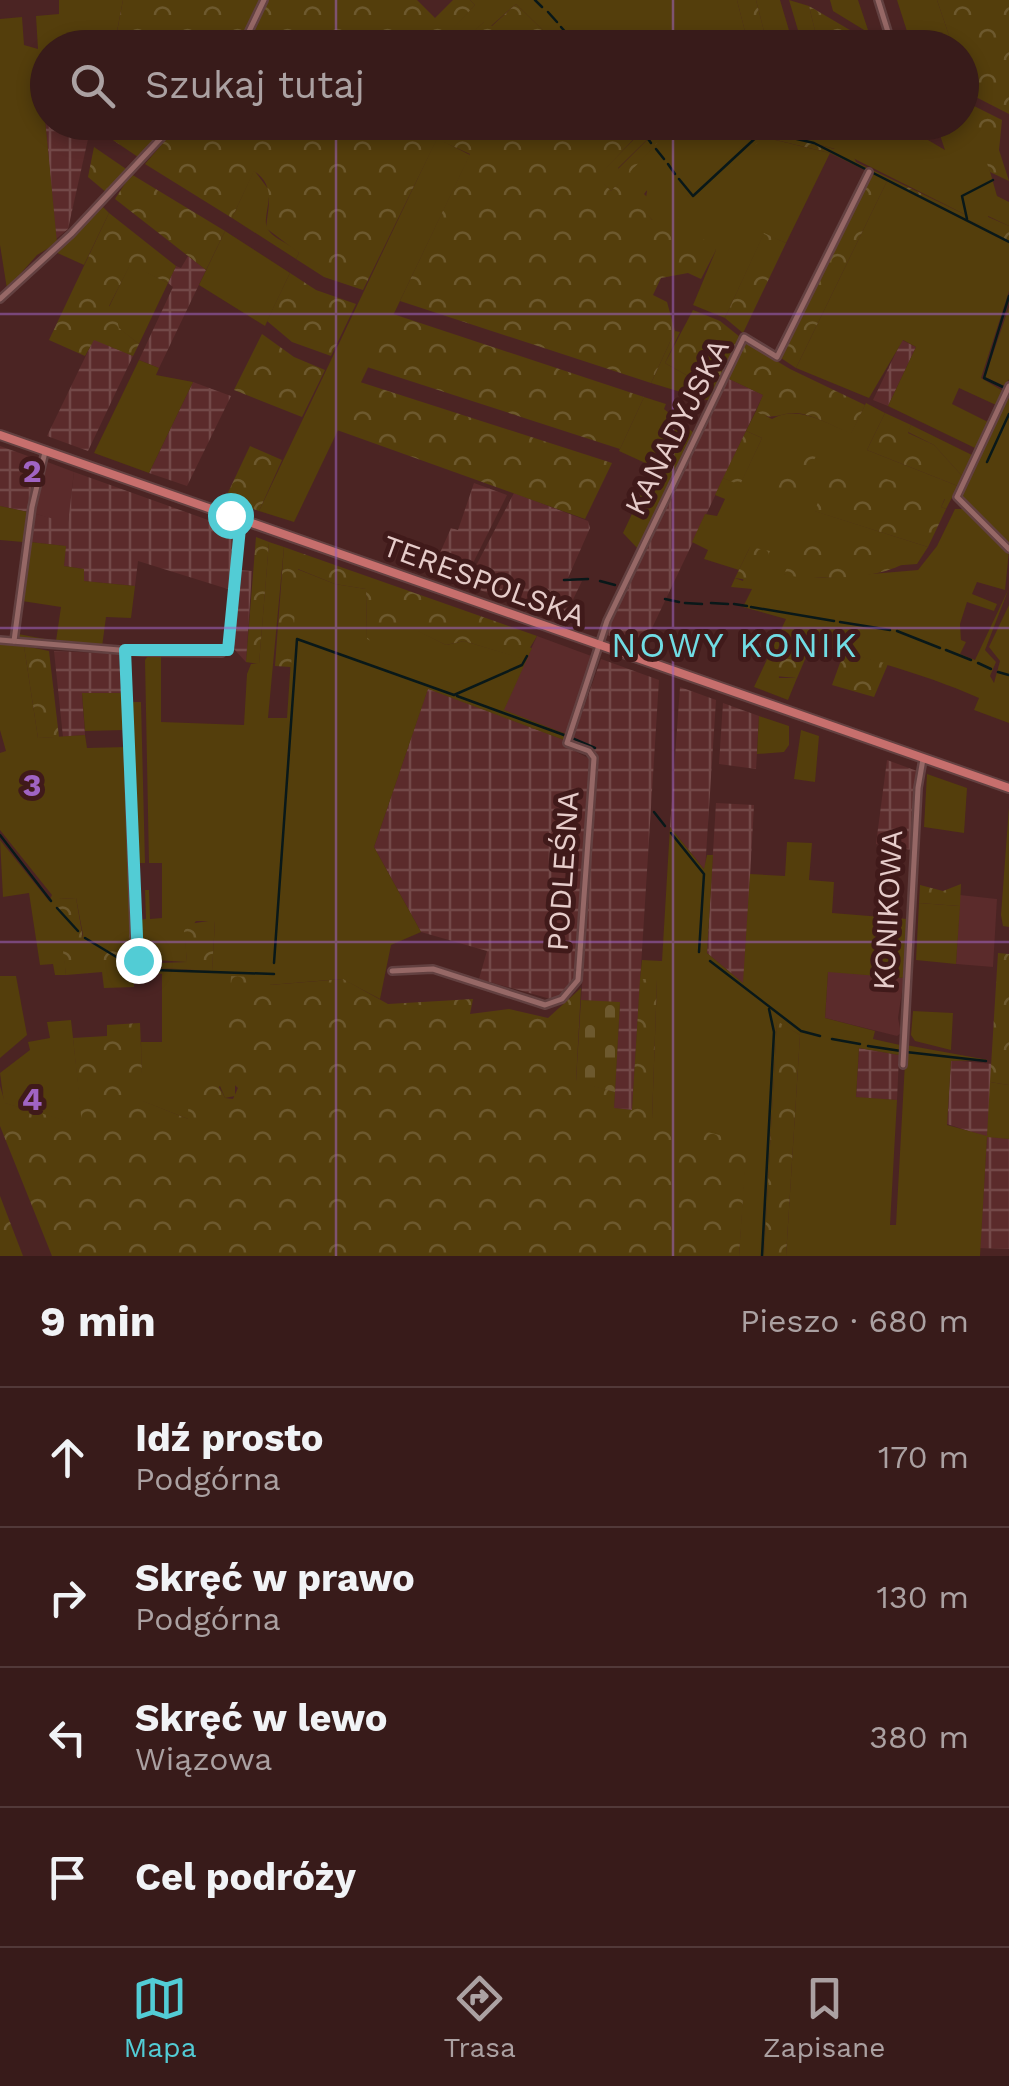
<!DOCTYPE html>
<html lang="pl">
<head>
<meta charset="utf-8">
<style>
	:root { --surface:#381b1a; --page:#3f2423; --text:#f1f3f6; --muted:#aba1a2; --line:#523939; --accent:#52ccd5 }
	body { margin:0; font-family:"Work Sans",sans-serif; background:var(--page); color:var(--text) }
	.stop { position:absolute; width:30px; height:30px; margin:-22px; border:8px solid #52ccd5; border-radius:50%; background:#fff }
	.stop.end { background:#52ccd5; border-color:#fff; box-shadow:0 2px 10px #0008 }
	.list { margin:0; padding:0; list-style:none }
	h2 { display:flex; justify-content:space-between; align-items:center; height:130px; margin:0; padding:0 40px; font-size:42px }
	h2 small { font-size:32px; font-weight:400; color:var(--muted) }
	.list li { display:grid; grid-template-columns:65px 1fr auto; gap:30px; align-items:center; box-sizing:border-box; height:140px; padding:0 40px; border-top:2px solid var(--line) }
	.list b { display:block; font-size:38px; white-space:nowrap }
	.list p { margin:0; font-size:32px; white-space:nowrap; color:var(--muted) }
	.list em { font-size:32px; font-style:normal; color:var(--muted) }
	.icon { flex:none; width:55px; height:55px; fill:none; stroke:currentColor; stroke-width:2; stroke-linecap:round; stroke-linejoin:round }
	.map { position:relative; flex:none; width:1009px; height:1256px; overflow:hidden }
	.search { position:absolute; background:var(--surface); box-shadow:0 5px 15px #0003; left:30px; right:30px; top:30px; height:110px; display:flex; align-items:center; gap:25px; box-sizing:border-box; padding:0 35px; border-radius:55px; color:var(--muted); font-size:38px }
	.sheet { height:690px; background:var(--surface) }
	nav { display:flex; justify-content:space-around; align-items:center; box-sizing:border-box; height:140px; border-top:2px solid var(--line); background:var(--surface); font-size:28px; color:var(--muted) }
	nav a { display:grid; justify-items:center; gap:5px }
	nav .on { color:var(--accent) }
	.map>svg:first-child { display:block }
	.built { fill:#5b2b2b }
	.industrial { fill:url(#industrial-grid) }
	.grass { fill:#543e0c }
	.forest { fill:url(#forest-crowns) }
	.cemetery { fill:url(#cemetery-stones) }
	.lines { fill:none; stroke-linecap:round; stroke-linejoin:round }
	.stream { stroke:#091819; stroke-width:2.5 }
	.minor-casing { stroke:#634141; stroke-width:10 }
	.primary-casing { stroke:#634141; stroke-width:12 }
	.minor { stroke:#966866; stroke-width:5 }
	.primary { stroke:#c76f6d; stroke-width:8 }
	.route { stroke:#52ccd5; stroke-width:12 }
	.grid { fill:none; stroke:#a064c3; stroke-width:2.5; stroke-opacity:0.55 }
	.labels { text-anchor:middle; stroke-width:10; stroke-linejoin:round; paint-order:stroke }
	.street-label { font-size:30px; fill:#e6ccca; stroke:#401a1a }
	.quarter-label { font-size:35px; letter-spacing:2.5px; fill:#70dce4; stroke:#401a1a }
	.grid-label { font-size:32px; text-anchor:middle; font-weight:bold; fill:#a064c3; stroke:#401a1a; stroke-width:10; stroke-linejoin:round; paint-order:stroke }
</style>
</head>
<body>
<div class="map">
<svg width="1009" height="1256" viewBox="0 0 1009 1256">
	<defs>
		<pattern id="industrial-grid" width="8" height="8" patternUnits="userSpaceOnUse" patternTransform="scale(2.5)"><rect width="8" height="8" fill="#5b2b2b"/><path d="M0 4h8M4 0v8" fill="none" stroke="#734948"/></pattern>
		<pattern id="forest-crowns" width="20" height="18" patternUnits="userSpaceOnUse" patternTransform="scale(2.5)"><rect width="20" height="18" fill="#543e0c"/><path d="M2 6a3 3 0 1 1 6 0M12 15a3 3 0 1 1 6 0" fill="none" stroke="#6d592e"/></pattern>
		<pattern id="cemetery-stones" width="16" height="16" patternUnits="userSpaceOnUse" patternTransform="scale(2.5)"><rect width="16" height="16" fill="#543e0c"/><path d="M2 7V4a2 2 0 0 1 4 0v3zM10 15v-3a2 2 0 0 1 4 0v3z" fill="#6d592e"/></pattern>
	</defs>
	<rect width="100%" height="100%" fill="#4b2423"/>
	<g class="built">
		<polygon points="45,461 74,472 68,524 33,513"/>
		<polygon points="537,636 594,657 566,734 503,710"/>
		<polygon points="960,895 997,899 993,967 956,964"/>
		<polygon points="828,971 904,978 898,1018 901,1033 897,1036 825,1018"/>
	</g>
	<g class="industrial">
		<polygon points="44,110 48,122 63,123 88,139 68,229 56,239"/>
		<polygon points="188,256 206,270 159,368 139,360 173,287 168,283 176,266 181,268"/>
		<polygon points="94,339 133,356 88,451 47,436"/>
		<polygon points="902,340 916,347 888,406 873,400"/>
		<polygon points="727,378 763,395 643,647 604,634"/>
		<polygon points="193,382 231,396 187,486 149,473"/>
		<polygon points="0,446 39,460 28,512 0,506"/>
		<polygon points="74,472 236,530 231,590 138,561 135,586 83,581 84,569 64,566 65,546 30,542 33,513 68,523"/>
		<polygon points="474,483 507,495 463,583 432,571 451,528 458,530"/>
		<polygon points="514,493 588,521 590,528 568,578 582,581 563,620 466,585"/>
		<polygon points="238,570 252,571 246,662 232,647"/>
		<polygon points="54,651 122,654 124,693 82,694 85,735 63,737"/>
		<polygon points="601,659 659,680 632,1110 614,1108 620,1003 581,1000 598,755 572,741"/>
		<polygon points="680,687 716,700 705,870 670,827"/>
		<polygon points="428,688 564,740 563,745 590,759 575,979 554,1000 479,979 487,951 421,932 374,847"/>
		<polygon points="723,703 759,716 756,769 719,764"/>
		<polygon points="887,760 917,771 912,850 876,844"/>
		<polygon points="716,803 754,805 744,984 707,953"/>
		<polygon points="859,1048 899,1055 897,1100 856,1098"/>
		<polygon points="951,1060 992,1064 988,1136 1009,1139 1009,1249 980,1248 987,1137 947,1124"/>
	</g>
	<g class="grass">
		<polygon points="59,0 123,0 114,47 48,48 47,100 43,98 57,243 37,255 7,289 0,245 0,19 22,17 24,45 38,49 36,16 59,14"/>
		<polygon points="470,0 737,0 749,47 560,47 516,4 491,26 484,22 461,44 449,32 475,5"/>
		<polygon points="756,0 780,0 794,47 768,47"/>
		<polygon points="789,0 809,6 819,47 803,47"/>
		<polygon points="830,0 858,0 869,33 833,11"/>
		<polygon points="897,0 937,0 953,47 912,47"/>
		<polygon points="962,74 997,196 1009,202 1009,226 988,216 991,229 968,220 966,215 835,149 762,129 687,195 692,200 763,137 830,153 786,243 764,234 725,318 693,305 716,250 653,221 644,211 647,191 629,172 676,123 899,123 945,150 936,123 962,122"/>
		<polygon points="632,123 664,123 618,168 625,177 611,191 597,177 641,132"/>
		<polygon points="437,138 470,155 294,522 259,511"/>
		<path d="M 254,170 L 269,190 C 270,201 265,216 266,224 C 268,238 291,243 299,253 L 296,259 L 232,218 Z"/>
		<polygon points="887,181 1009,243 1009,291 981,378 1003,391 996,405 959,388 952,404 988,422 975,448 888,406 916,347 903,340 869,398 796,368"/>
		<polygon points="101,205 109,213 84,265 53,251"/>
		<polygon points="225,231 290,273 265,326 199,285"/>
		<polygon points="130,264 168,283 139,344 118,328 109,307"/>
		<polygon points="1009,307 1009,379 1005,386 985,377"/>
		<polygon points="675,331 680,332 665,363 715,391 710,401 651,383"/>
		<polygon points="139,360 159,368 156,375 193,382 149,473 94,453"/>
		<polygon points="1009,389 1009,546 960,497"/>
		<polygon points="644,397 666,404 664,409 694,433 639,550 623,533 654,467 619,451"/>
		<path d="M 866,403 L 885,413 L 867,450 L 958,486 L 946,509 L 941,507 L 945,499 L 815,511 L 928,547 L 917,564 L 784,574 L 824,578 L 918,570 L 937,546 L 955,509 L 964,509 L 1009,551 L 1005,590 L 977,582 L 972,594 L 997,604 L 994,611 L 967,602 L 960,624 L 961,640 L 966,642 L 960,654 L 975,660 L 1009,588 L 985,650 L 996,662 L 990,676 L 994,683 L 1000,661 L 989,647 L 1009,605 L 1009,723 L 974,710 L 979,698 C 921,672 849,654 783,635 L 778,649 L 779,678 L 797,678 L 788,700 L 754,687 L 786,619 L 743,607 L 752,589 L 731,587 L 735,578 L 743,581 L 750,547 L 739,570 L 704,559 L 708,550 L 692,542 L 705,514 L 717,516 L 725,499 L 715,495 L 723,478 L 740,484 L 762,438 L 746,431 L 756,411 L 772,419 C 797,404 826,423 851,433 Z"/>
		<polygon points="911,425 972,455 962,476 934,445 908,432"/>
		<polygon points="0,506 28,512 23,542 0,540"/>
		<polygon points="30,542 66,546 64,566 84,569 84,581 135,586 131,618 106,617 102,647 17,638 18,634 56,641 61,607 22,601"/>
		<polygon points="269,542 284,547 268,718 287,718 297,569 335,584 366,589 367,639 401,622 446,645 464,641 522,658 528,647 532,648 504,710 566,734 564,740 428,689 374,847 421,932 391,945 380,999 342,979 269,985 270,978 235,1082 235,1096 225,1098 220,1086 188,1119 142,1101 141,1042 162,1042 162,974 156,973 156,968 212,971 215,921 196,921 185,936 187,962 139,959 138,920 146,919 145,890 149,890 150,919 162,918 162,863 149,863 145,660 148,656 161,656 161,722 244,725 247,674 251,664 259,663"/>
		<polygon points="0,643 24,646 38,738 85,735 87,748 126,747 132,927 102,946 84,940 76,898 59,899 66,975 55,975 53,964 40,965 29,893 3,897 0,840 49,901 52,895 0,830 0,753 6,751 0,730"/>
		<polygon points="82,693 124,693 125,730 85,731"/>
		<polygon points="131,702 141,702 145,863 136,863"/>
		<polygon points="759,716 789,726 789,745 784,752 757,754"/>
		<polygon points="801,730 819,736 815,782 794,779"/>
		<polygon points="927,774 967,788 964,833 924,827"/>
		<polygon points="1009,807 1009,927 1003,926 1001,915"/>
		<polygon points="670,827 704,869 707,855 713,855 707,953 743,983 750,874 785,876 787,842 812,843 809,880 834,882 832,913 907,919 904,978 828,972 825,1018 875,1031 873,1039 900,1045 899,1055 859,1048 856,1097 897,1100 890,1225 896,1225 906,1045 988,1060 951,1061 947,1125 987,1136 990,1082 1009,1085 1009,1139 987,1137 980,1256 786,1256 800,1035 777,1022 764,1256 739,1256 746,1143 652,1119 657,980 640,979 642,960 662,961"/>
		<polygon points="919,903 960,906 956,964 916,960"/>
		<polygon points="0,976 16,976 27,1035 0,1058"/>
		<polygon points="913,1011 953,1013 951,1050 915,1041 911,1035"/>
		<polygon points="71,1020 83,1126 4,1103 0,1073 30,1050 28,1042 50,1038 47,1022"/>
	</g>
	<g class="forest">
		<polygon points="123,0 261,0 237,47 114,48"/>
		<polygon points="267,0 417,0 435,18 453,0 470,0 475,5 450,32 461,43 485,21 492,26 516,4 560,47 244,48"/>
		<polygon points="737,0 756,0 768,47 749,47"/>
		<polygon points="937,0 1009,0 1009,114 968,93 962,74 962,48 953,47"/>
		<polygon points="809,6 872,43 874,47 819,47"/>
		<polygon points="966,102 1002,120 999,150 1009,181 990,172"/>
		<polygon points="99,123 173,123 141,159 98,130"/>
		<path d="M 180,123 L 632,123 L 641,131 L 598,177 L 611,191 L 624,177 L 618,169 L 664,123 L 676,123 L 630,172 L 647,190 L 644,194 L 652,202 L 645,211 L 652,220 L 666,207 L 716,250 L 701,279 L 688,273 L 661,278 L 653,295 L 667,302 L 675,331 L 651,383 L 400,301 L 470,154 L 437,139 L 363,290 L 324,277 L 296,259 L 299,253 L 266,228 C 268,207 276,185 254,171 L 232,218 L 145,164 Z"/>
		<polygon points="762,129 834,149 839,146 852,153 856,162 966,215 968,220 990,228 986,216 1009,226 1009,243 887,181 796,368 781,358 871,173 830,153 764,137 692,201 686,194"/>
		<polygon points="94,147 129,171 107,193 88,177"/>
		<polygon points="131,174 225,231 206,270 115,199"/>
		<polygon points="109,213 176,266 168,283 130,265 109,306 115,311 119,328 139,344 133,356 94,340 85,356 49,340"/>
		<polygon points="764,233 786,243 743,333 725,318"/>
		<polygon points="290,273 316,290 356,304 331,356 292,342 267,321"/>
		<polygon points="693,310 720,321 740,337 715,391 665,363"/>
		<polygon points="393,314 644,397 620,449 367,367"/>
		<polygon points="262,334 294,357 325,370 302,417 234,390"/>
		<path d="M 745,342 L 790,369 L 865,405 L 851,434 C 836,427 819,418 803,414 C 784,409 772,424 756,411 L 763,395 L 727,378 Z"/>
		<polygon points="360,382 612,463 585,519 337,430"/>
		<polygon points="885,413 911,425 908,433 934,445 962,476 958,486 867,450"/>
		<polygon points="746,431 762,438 740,485 723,478"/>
		<polygon points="799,445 818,452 792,504 773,498"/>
		<polygon points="250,446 282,460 259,511 225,499"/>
		<polygon points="837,463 945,498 941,507 946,509 928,547 814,511"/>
		<path d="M 807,526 L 908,561 C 879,580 826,579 789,576 L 784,574 Z"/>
		<polygon points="256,537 269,542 259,664 246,662"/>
		<polygon points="284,547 298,552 537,636 523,659 464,641 446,645 401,623 392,651 367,639 366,589 335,584 298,569 291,667 275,666"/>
		<polygon points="750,547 770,551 756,581 735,578"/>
		<polygon points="783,635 812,643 797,678 775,676"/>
		<polygon points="24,646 49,651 59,737 38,738"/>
		<polygon points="844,652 888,664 874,697 832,685"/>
		<polygon points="961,884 960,906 919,903 920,885 943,891"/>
		<polygon points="76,898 83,939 83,935 101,945 100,929 132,927 134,987 104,988 102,972 66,975 57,904 59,899"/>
		<polygon points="215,920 212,971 162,968 162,963 187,962 184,931 189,924"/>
		<polygon points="998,953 1009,954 1009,1085 990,1082"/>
		<path d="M 231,976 L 270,978 L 270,985 L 343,979 L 388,1004 L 473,999 L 470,1014 L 509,1009 L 548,1018 L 581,988 L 576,1081 L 615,1092 L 614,1108 L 632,1110 L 640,979 L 657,979 L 652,1118 L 747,1142 L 739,1256 L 52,1256 L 0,1126 L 0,1086 L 5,1103 L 82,1125 L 73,1038 L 107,1036 L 107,1025 L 140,1023 L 143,1101 L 188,1119 L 189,1077 C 208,1076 217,1080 225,1098 L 233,1099 L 238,1088 L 226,1077 Z"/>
		<polygon points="777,1021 800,1035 786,1256 764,1256"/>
		<polygon points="0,1196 23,1256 0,1256"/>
	</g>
	<polygon class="cemetery" points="581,1000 620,1002 615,1092 576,1082"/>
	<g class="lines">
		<g class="stream">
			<polyline points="535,0 542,7"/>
			<polyline points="548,12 557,22"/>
			<polyline points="561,27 568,35"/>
			<polyline points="573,41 578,48"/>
			<polyline points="636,122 637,124"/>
			<polyline points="641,129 651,143"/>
			<polyline points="656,149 664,159"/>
			<polyline points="668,164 675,174"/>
			<polyline points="679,179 693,196 763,131 814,143 1009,242"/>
			<polyline points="967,219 962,196 993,180"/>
			<polyline points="1005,388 984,378 1009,296"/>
			<polyline points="987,462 1009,414"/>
			<polyline points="564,580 588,579"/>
			<polyline points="600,581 615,585"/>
			<polyline points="665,599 679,602"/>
			<polyline points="685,603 702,604"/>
			<polyline points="711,603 728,604"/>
			<polyline points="734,604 747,606"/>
			<polyline points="751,607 834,621"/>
			<polyline points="840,622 890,630"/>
			<polyline points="897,631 940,648"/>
			<polyline points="946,650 971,660"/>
			<polyline points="978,663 991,669"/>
			<polyline points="998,672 1009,675"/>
			<polyline points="457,696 564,735"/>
			<polyline points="574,739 595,748"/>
			<polyline points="654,812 665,826"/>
			<polyline points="671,833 704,874 699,952"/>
			<polyline points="0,835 51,901"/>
			<polyline points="57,908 78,931"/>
			<polyline points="85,938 133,967"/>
			<polyline points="710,961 801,1031 820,1036"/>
			<polyline points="274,963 297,639 454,695 522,665 527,656"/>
			<polyline points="140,968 147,969"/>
			<polyline points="155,970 274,974"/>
			<polyline points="832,1039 860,1044"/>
			<polyline points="868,1046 901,1051"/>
			<polyline points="906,1052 986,1061"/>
			<polyline points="762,1256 774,1032 769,1009"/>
		</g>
		<g class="minor-casing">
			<g id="minor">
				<polyline points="878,0 893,48"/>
				<polyline points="241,48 264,0"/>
				<polyline points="0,299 71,234 176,122"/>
				<polyline points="1009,386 957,497 1009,549"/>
				<polyline points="0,640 143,652 222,653 230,643 241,518"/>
				<polyline points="14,641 32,507 45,452"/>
				<polyline points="125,651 135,957 149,965"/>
				<polyline points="392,971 433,969 545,1005 562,999 578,980 594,758 589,751 567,743 607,621 744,337 777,357 869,172"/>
				<polyline points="903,1065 918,788 923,759"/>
			</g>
		</g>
		<g class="primary-casing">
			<polyline id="primary" points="0,435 1009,788"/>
		</g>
		<use href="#minor" class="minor"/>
		<use href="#primary" class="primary"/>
	</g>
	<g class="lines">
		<polyline class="route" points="138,960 125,650 228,650 241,518 230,515"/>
	</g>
	<path class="grid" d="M 336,0 L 336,48M 673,0 L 673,48M 336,122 L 336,1256M 673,122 L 673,1256M 0,314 L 1009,314M 0,628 L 1009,628M 0,942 L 1009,942"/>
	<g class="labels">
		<g class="street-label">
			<text transform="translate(677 427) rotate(-63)" y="10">KANADYJSKA</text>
			<text transform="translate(484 581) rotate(20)" y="10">TERESPOLSKA</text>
			<text transform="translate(563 871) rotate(-86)" y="10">PODLEŚNA</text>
			<text transform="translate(888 910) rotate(-87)" y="10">KONIKOWA</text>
		</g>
		<g class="quarter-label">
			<text x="735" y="657">NOWY KONIK</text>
		</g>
	</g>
	<g class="grid-label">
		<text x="32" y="482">2</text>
		<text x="32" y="796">3</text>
		<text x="32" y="1110">4</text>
	</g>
</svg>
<div class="stop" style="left:230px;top:515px"></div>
<div class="stop end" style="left:138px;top:960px"></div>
<div class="search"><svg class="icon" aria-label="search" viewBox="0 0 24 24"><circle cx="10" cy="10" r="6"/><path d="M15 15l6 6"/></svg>Szukaj tutaj</div>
</div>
<section class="sheet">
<h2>9 min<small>Pieszo · 680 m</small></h2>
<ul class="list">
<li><svg class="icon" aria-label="ahead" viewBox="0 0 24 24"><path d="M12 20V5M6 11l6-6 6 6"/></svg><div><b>Idź prosto</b><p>Podgórna</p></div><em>170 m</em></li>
<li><svg class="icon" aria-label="right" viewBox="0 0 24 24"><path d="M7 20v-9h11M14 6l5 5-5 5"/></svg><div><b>Skręć w prawo</b><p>Podgórna</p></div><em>130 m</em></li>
<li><svg class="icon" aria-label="left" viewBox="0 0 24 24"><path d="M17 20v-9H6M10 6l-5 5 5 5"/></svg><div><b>Skręć w lewo</b><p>Wiązowa</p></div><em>380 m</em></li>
<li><svg class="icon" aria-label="arrive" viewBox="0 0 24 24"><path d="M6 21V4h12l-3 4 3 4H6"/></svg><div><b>Cel podróży</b></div></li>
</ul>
</section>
<nav>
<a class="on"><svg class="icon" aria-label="map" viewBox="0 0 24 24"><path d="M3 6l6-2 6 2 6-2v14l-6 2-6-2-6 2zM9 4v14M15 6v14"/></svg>Mapa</a>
<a><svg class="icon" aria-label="directions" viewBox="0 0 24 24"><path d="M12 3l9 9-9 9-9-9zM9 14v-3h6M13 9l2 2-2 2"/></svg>Trasa</a>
<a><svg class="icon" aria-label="saved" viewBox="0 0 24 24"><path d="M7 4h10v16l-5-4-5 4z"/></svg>Zapisane</a>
</nav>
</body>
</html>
